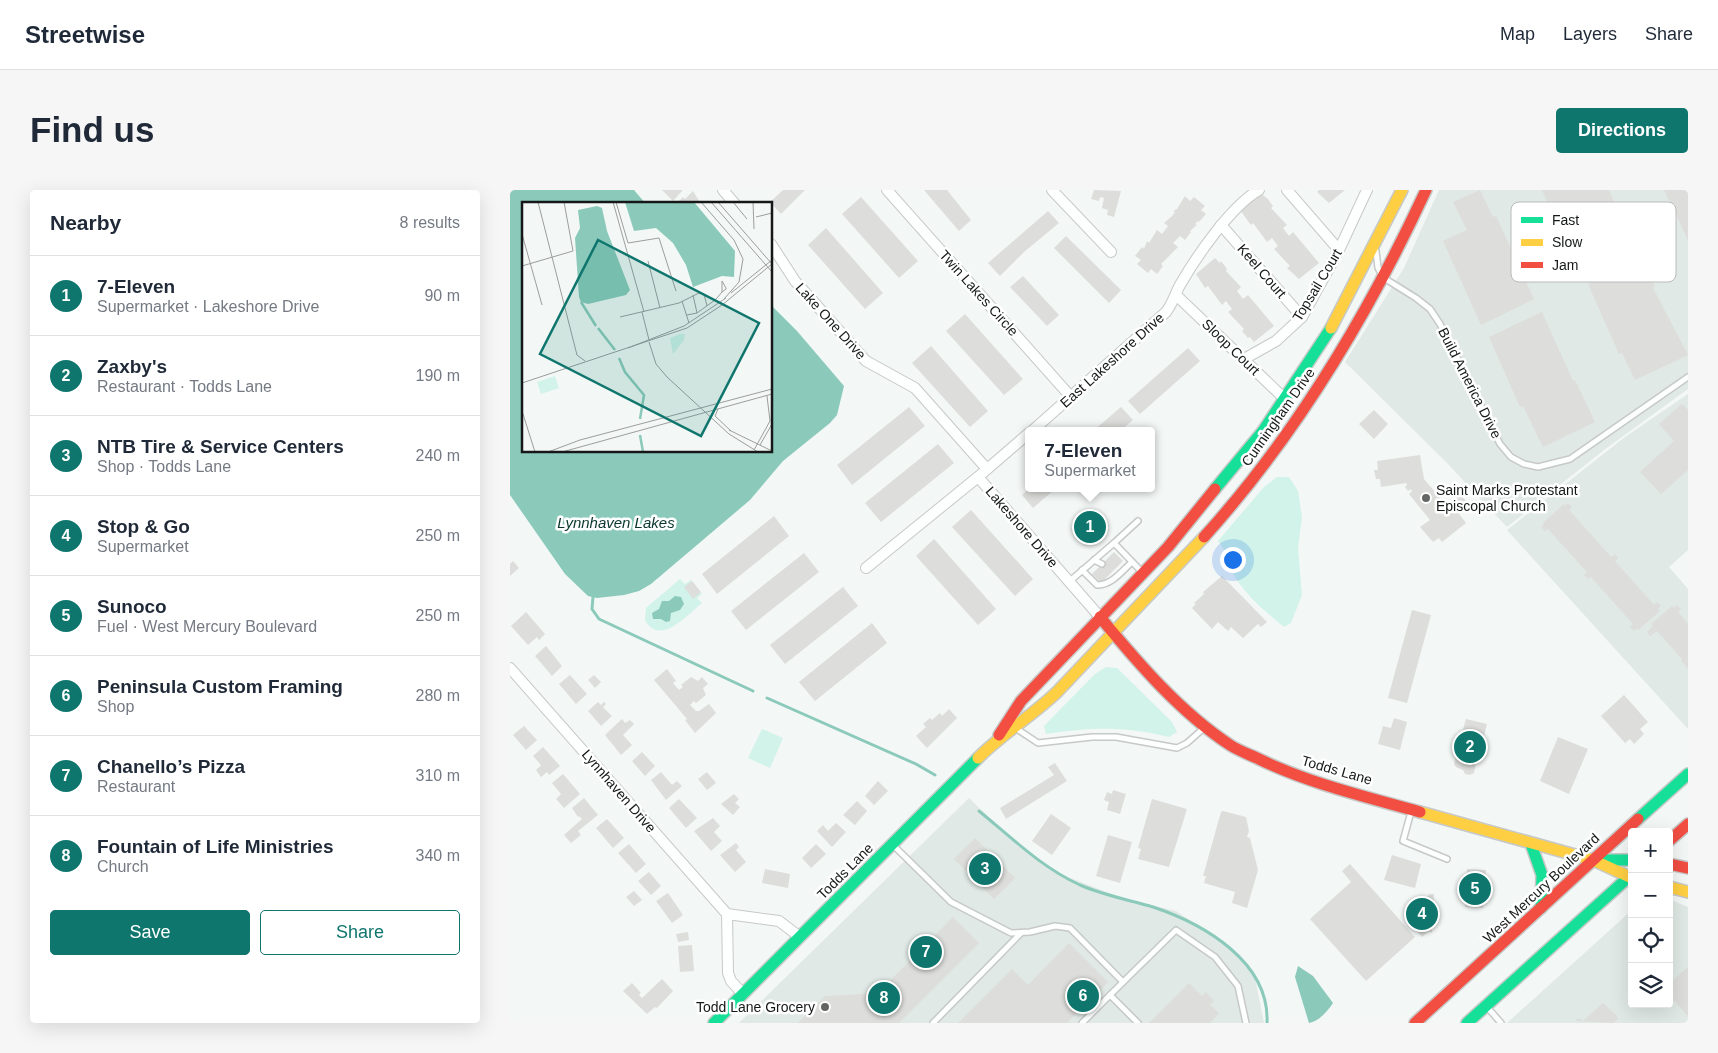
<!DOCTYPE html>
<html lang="en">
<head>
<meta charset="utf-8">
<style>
	:root { --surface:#fff; --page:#f6f6f7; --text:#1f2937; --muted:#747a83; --line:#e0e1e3; --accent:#0f766e }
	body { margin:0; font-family:Arial,sans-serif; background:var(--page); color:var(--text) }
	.controls { position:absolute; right:15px; bottom:15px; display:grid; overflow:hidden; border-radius:5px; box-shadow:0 5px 20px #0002 }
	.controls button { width:45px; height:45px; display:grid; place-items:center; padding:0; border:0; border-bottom:1px solid var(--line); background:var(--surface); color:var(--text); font:25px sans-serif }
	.you { position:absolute; left:722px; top:369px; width:18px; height:18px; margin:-12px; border:4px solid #fff; border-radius:50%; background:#1a73e8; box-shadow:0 0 0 8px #1a73e833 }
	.badge { display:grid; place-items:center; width:32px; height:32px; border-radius:50%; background:var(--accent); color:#fff; font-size:16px; font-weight:700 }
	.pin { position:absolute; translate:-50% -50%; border:2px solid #fff; box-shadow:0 1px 5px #0006 }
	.popup { position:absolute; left:515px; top:237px; width:130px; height:65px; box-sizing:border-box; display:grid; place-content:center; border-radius:5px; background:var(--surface); filter:drop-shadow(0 1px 4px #0005); font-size:16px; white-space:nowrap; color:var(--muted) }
	.popup b { font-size:19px; color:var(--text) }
	.popup::after { content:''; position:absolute; left:50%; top:100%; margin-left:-10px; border:10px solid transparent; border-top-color:var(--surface) }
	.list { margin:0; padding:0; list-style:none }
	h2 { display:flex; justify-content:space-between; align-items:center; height:65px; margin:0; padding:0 20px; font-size:21px }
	h2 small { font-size:16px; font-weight:400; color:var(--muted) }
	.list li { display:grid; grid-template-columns:32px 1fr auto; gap:15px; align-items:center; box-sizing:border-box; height:80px; padding:0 20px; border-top:1px solid var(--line) }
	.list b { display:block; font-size:19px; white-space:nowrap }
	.list p { margin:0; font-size:16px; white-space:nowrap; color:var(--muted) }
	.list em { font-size:16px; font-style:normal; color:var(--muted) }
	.actions { display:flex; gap:10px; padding:15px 20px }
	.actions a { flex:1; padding:11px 0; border:1px solid var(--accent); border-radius:5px; text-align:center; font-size:18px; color:var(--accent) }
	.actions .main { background:var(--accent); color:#fff }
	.icon { flex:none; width:28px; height:28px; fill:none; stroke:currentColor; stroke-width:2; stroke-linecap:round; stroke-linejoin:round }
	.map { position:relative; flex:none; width:1178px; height:833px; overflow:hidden; border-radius:5px }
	header { display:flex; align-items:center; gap:30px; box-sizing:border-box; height:70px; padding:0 25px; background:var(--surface); border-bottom:1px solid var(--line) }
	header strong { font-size:24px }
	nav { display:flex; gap:28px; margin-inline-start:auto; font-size:18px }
	.intro { display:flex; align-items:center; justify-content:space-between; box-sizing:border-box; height:120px; padding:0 30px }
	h1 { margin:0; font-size:35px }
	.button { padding:12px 22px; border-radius:5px; background:var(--accent); color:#fff; font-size:18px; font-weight:700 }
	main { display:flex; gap:30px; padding:0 30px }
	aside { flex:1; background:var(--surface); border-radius:5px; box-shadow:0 5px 20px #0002 }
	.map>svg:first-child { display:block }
	.built { fill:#e0e9e5 }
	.green { fill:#d1f3e9 }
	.water { fill:#8bcabb }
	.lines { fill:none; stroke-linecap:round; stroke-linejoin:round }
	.stream { stroke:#8bcabb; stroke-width:3 }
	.building { fill:#dddddc }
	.lane-casing { stroke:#c6c9c8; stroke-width:8 }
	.street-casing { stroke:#c6c9c8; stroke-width:12 }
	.fast-casing { stroke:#c6c9c8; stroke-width:14 }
	.slow-casing { stroke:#c6c9c8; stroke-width:14 }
	.jam-casing { stroke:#c6c9c8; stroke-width:14 }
	.lane { stroke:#fdfefe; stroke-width:5 }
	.street { stroke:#fdfefe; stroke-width:10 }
	.fast { stroke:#16e098; stroke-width:11 }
	.slow { stroke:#ffcf43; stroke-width:11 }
	.jam { stroke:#f24e42; stroke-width:11 }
	.poi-dot { fill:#636665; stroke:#fff; stroke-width:2 }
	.labels { text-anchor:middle; stroke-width:5; stroke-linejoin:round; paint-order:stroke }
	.street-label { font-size:14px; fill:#161818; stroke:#fff }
	.poi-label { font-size:14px; fill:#161818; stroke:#fff; text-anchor:start }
	.water-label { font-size:15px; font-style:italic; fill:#09352c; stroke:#fff }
	.inset-river { fill:none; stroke:#8bcabb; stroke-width:2.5 }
	.inset-road { fill:none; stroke:#9b9e9d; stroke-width:1 }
	.view { fill:#0f766e; fill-opacity:0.15; stroke:#0f766e; stroke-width:2.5 }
	.inset-edge { fill:none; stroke:#161818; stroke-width:2.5 }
	.key { fill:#fff; stroke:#b9baba; stroke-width:1 }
	.key-label { font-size:14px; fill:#161818 }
</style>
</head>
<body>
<header>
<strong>Streetwise</strong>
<nav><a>Map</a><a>Layers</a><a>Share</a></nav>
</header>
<div class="intro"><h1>Find us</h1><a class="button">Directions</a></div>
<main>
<aside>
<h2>Nearby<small>8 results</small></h2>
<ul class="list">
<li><span class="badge">1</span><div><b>7-Eleven</b><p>Supermarket · Lakeshore Drive</p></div><em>90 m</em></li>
<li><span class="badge">2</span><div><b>Zaxby's</b><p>Restaurant · Todds Lane</p></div><em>190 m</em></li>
<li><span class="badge">3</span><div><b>NTB Tire &amp; Service Centers</b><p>Shop · Todds Lane</p></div><em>240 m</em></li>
<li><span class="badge">4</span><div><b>Stop &amp; Go</b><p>Supermarket</p></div><em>250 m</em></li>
<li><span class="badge">5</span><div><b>Sunoco</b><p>Fuel · West Mercury Boulevard</p></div><em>250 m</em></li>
<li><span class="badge">6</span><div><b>Peninsula Custom Framing</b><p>Shop</p></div><em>280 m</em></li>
<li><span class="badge">7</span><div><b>Chanello’s Pizza</b><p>Restaurant</p></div><em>310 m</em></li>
<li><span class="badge">8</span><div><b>Fountain of Life Ministries</b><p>Church</p></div><em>340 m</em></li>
</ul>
<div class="actions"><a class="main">Save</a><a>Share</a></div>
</aside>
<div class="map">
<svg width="1178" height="833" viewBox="0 0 1178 833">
	<rect width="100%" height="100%" fill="#f3f7f5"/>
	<g class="built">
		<polygon points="929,0 1178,0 1178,199 1094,260 997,337 936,272 835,172 894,78"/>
		<polygon points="1178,204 1178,360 1159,377 1178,399 1178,539 997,340 1115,247"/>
		<polygon points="459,608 508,656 550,684 612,708 666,721 724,760 745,788 754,833 229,833"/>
		<polygon points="1159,709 1178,717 1178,833 997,833 1122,720 1122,814 1159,814"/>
	</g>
	<g class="green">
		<path d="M 767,287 L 779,287 L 788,301 L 792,327 L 788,358 L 792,405 L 781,433 L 774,437 C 757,423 739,408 727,390 C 719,377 720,366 708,351 L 754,297 Z"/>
		<path d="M 170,389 L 175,394 L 181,390 L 192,404 L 187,408 L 192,413 C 177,425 150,457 135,430 L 136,418 Z"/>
		<path d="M 596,477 L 607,478 L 662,532 L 667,542 L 659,547 C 613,536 582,537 536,544 L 534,536 L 585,484 Z"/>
		<polygon points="252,539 273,548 260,578 238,568"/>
	</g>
	<g class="water">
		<polygon points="0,0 124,0 136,14 14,14 14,261 261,261 261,115 287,141 334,196 327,225 320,233 273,271 240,310 141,394 129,401 114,405 87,408 78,406 55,384 0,305"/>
		<polygon points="165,406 171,407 174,414 170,420 161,423 160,431 156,432 151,429 143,429 142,423 149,419 152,411 159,411"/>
		<path d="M 788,776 L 803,786 L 823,813 C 817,822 809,831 799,833 L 785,787 Z"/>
	</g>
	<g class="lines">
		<g class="stream">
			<polyline points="83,407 82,419 89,429 243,501"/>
			<polyline points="257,508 406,574 425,585"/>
			<path d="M 469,621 C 502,648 531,677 570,695 C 593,705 619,710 643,717 C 694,734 760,772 757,833"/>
		</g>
	</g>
	<g class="building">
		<polygon points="152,0 173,0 163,11"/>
		<polygon points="273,0 295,0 271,24 260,12"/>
		<polygon points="414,0 437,0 461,30 449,41"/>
		<polygon points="584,0 611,1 604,27 597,25 598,20 592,18 594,8 590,7 589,11 581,9"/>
		<polygon points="809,0 835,0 819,13 807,2"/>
		<polygon points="970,0 983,27 986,26 1024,109 971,135 933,51 957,40 943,12"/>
		<polygon points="1032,0 1099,0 1105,14 1102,15 1122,56 1069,82"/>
		<polygon points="1154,0 1177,0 1178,2 1178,50"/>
		<polygon points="183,1 191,14 166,14 173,7 175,9"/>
		<polygon points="751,4 757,8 763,16 761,18 777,35 773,38 779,46 783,42 809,73 789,89 777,78 780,76 764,59 768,56 762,48 757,52 743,33 741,35 735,27 731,21"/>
		<polygon points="675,6 680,11 684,7 695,16 691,20 696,24 689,32 688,31 685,34 687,35 680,41 681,42 675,50 670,46 663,53 668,57 651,74 653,76 647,84 641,79 638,83 627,74 631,70 625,66 632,57 634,59 637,51 639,53 647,40 652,44 658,36 654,33 662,26 665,22 663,21 667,19"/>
		<polygon points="351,7 408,71 389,88 332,24"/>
		<polygon points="538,21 549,33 514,62 490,86 478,73"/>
		<polygon points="316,38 373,103 355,119 298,55"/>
		<polygon points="556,46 611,100 599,113 544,58"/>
		<polygon points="705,68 710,73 711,71 717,79 716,81 731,97 727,101 733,109 738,105 764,136 744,152 740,147 738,148 732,141 734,139 718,122 722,119 716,111 712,115 698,96 695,98 686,84"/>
		<polygon points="1131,68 1145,96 1143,98 1178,165 1125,190 1112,163 1109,164 1078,94"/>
		<polygon points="513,86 549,125 537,136 500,97"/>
		<polygon points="1032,122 1063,191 1065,190 1085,232 1033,257 1013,216 1010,217 979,147"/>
		<polygon points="455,124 513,189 494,205 436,141"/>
		<polygon points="421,156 478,221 460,237 402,173"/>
		<polygon points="678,158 690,171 630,224 618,211"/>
		<polygon points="1172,214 1178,220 1178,280 1151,304 1130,282 1164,251 1149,234"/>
		<polygon points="399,217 415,236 342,295 327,275"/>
		<polygon points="611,217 623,230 610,241 583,241"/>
		<polygon points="864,220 878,234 864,249 849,234"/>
		<polygon points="428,254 444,273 371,332 355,313"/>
		<polygon points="910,265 914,289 936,315 940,312 956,333 932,352 929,348 923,352 910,337 920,330 899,304 902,301 901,299 898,301 895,297 897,295 896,293 871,297 870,289 866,289 864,280 868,280 867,271"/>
		<polygon points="520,298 542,298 544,300 523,318 512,305"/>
		<polygon points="950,304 957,312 950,318 943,310"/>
		<polygon points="1058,313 1062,317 1059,320 1101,367 1105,364 1108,368 1105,371 1144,415 1147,412 1151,416 1148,419 1150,421 1128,440 1127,438 1124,441 1120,437 1123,434 1081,387 1078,389 1074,385 1077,382 1038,339 1035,341 1031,337 1034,334 1033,333 1054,314 1055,316"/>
		<polygon points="584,319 599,336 576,356 561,339"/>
		<polygon points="461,320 523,389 505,406 442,337"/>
		<polygon points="264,326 279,346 207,404 192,384"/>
		<polygon points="424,349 486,419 468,435 406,366"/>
		<polygon points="604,362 613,371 591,393 582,384"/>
		<polygon points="294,363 309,382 236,440 221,421"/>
		<polygon points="3,371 9,378 0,386 0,374"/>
		<polygon points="712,386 757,432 751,437 748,434 733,448 721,437 718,441 708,432 702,439 682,418 686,414 684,413 694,404 693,402"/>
		<polygon points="182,391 191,402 183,409 174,397"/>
		<polygon points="333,397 348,416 275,474 260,455"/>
		<polygon points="1167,415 1171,419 1168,422 1178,434 1178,479 1171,470 1172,469 1147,441 1140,446 1137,442 1143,436 1141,434 1162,416 1164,418"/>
		<polygon points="902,420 921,425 897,513 878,508"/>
		<polygon points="16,422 35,444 29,450 27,447 18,455 1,436"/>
		<polygon points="362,433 377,453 305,511 289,492"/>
		<polygon points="36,456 52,476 42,486 25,466"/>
		<polygon points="157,479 166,491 163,493 169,500 173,497 171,495 181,487 188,491 192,487 198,494 193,498 196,505 186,513 184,511 180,515 186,521 189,521 199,514 206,523 185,543 175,530 177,529 144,490"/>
		<polygon points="60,485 77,504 66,514 49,494"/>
		<polygon points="84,485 91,492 85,498 78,490"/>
		<polygon points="1114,505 1138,532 1130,539 1134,544 1124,554 1120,549 1115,553 1091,526"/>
		<polygon points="88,512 91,515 94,512 96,514 93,517 102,526 91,536 78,521"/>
		<polygon points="439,519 447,528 417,558 406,546 416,537 413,534 420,528 422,530 430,523 432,526"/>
		<polygon points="884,528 897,532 890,560 868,554 873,536 881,538"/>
		<polygon points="112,529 115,533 120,530 124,534 113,545 122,555 111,565 95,545"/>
		<polygon points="956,529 977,534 972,554 973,563 967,567 964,583 960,585 955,584 953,580 946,577 944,574 946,566 944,565 947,561"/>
		<polygon points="14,536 27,550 16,560 3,545"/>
		<polygon points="1048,547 1078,559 1059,604 1030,591"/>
		<polygon points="33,557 50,576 39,585 37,582 31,587 26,580 31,575 23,566"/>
		<polygon points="132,562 145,576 135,586 122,571"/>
		<polygon points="545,573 557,591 496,629 490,618 544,585 538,577"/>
		<polygon points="151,582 162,595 167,591 172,596 156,610 141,590"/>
		<polygon points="197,582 206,593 197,600 188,589"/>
		<polygon points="53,584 70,604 54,618 46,609 51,604 42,593"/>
		<polygon points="368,591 378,601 364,615 355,606"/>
		<polygon points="603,600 616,604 610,624 597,620 599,612 594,610 597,602 602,604"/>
		<polygon points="224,604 229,609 225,613 230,617 223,625 211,614"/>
		<polygon points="74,608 88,625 68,641 71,645 61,653 54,645 72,629 69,626 68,627 62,618"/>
		<polygon points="169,609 187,628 176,638 159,618"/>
		<polygon points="642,609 677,619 659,677 628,669 631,659 628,658"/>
		<polygon points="347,611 357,621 345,635 333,625"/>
		<polygon points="713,621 736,627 739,641 737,647 740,648 748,680 737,718 722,713 725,702 694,693 696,686 693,686 711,622"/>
		<polygon points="541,624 561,638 542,665 522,651"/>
		<polygon points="203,628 210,636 204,642 212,651 201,661 184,641"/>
		<polygon points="97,629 114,648 103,658 86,638"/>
		<polygon points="326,633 336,642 322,657 307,641 313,635 318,641"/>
		<polygon points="598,645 622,652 610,693 586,686"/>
		<polygon points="465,648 505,688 484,709 444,669"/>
		<polygon points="226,653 229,657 226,660 236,672 225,682 210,665"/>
		<polygon points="119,654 136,674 126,683 108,663"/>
		<polygon points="306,654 316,664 301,678 292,668"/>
		<polygon points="882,665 911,674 905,698 874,690"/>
		<polygon points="840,674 905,747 856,791 800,729 841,692 832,681"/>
		<polygon points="255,679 280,684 278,698 252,693"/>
		<polygon points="957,679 976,680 973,718 955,717"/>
		<polygon points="139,682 151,696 141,705 128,691"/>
		<polygon points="124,701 132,710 124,716 116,707"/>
		<polygon points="158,703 173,725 162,733 146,711"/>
		<polygon points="920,704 924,704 922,742 918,742 912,747 898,731 904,726 900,722"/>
		<polygon points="443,727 469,753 389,833 288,833 315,806 355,804 365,806"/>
		<polygon points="178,742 179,750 168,752 166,744"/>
		<polygon points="559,753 598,792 557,833 448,833 502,779 518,795"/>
		<polygon points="182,755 184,781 170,782 168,756"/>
		<polygon points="1178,777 1178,826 1159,805 1159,794"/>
		<polygon points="152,789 163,801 147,818 145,817 137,824 113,801 122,793 131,803 129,805 132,808"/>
		<polygon points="679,793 692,806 696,802 704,811 700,815 709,823 700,833 639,833"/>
		<polygon points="1093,813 1106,825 1108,829 1103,833 1065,831 1069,828 1073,831"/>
	</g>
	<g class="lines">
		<g class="lane-casing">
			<g id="lane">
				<polyline points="866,61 868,78 874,88 906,108 920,119 930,134 990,254 1001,267 1014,274 1028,277 1060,269 1178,187"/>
				<polyline points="604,353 628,331"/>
				<polyline points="584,370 592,374"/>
				<path d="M 572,380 L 587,395 C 602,395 612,381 622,372"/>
				<polyline points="560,391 604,353 632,382"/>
				<polyline points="507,539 528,553 582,547 606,547 667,558 677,553 695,537"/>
				<polyline points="901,622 893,651 937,669"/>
				<polyline points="383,655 441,712 501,743 520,742 545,736 560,738 613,792"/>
				<polyline points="600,805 666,740 705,767 728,796 736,833"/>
				<polyline points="978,818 991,833"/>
				<polyline points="423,833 511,743"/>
				<polyline points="572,833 600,805 628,833"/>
			</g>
		</g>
		<g class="street-casing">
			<g id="street">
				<polyline points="213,0 225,14"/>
				<polyline points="377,0 561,207"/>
				<polyline points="542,0 601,62"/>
				<polyline points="777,0 829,60"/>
				<polyline points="711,35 792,127"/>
				<polyline points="261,54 285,91 356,171 405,198 477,279"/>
				<polyline points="666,105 775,209"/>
				<polyline points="734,169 766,151 792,127 829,60 857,0"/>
				<path d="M 522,241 L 656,122 C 663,113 665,104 670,95 C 686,67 721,16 749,0"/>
				<polyline points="468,287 590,427"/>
				<polyline points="356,378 468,287 519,243"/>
				<polyline points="0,478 217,724 269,731 290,747"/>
				<polyline points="217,724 218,783 221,791 233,804"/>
			</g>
		</g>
		<g class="fast-casing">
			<g id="fast">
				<polyline points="705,299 753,241 821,138"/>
				<polyline points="1128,629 1178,584"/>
				<polyline points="1021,654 1032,685 1031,718"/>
				<polyline points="1086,670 1122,670"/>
				<polyline points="204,833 468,568"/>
				<polyline points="957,833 1122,684"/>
			</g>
		</g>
		<g class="slow-casing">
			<g id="slow">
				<polyline points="821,138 892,0"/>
				<path d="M 468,568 C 493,543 522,526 547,502 L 694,347"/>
				<polyline points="910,622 1083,670 1122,688"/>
				<polyline points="1159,697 1178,702"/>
			</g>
		</g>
		<g class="jam-casing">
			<g id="jam">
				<path d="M 694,347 C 787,244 858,125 916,0"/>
				<path d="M 590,427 C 628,473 670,522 720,555 C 729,561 741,565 751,570 C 801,594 857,607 910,622"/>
				<polyline points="489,545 511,511 658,357 705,299"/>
				<polyline points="1159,651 1178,634"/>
				<polyline points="1159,674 1178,678"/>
				<polyline points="905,833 1128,629"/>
			</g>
		</g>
		<use href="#lane" class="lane"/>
		<use href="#street" class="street"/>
		<use href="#fast" class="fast"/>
		<use href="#slow" class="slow"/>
		<use href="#jam" class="jam"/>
	</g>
	<g class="poi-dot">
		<circle cx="916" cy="308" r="5"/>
		<circle cx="315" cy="817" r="5"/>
	</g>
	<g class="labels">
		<g class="street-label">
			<text transform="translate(752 81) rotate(49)" y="5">Keel Court</text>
			<text transform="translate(807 95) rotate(-59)" y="5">Topsail Court</text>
			<text transform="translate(469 103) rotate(48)" y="5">Twin Lakes Circle</text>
			<text transform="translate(321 131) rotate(48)" y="5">Lake One Drive</text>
			<text transform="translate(721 157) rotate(44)" y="5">Sloop Court</text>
			<text transform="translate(602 170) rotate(-42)" y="5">East Lakeshore Drive</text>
			<text transform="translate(960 193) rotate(63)" y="5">Build America Drive</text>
			<text transform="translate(768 227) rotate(-55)" y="5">Cunningham Drive</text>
			<text transform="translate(512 337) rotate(49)" y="5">Lakeshore Drive</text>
			<text transform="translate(827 580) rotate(16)" y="5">Todds Lane</text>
			<text transform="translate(109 601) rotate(49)" y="5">Lynnhaven Drive</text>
			<text transform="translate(335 681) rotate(-45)" y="5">Todds Lane</text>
			<text transform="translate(1031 698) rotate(-43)" y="5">West Mercury Boulevard</text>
		</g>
		<g class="poi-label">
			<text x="926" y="305">Saint Marks Protestant<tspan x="926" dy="16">Episcopal Church</tspan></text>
			<text x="305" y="822" text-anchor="end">Todd Lane Grocery</text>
		</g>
		<g class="water-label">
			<text x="106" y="338">Lynnhaven Lakes</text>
		</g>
	</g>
	<g transform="translate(12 12)">
		<rect width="250" height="250" fill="#f3f7f5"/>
		<path d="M 158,132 L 163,132 L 162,138 L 151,152 L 148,136 ZM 33,174 L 37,186 L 19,192 L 15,180 Z" fill="#d1f3e9"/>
		<path d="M 103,0 L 172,0 L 213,49 L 212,75 L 200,74 L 171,85 L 164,63 L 151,41 L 134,26 L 112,29 ZM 75,4 L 80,6 L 85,29 L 108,88 L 104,93 L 66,102 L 59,100 L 57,95 L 53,36 L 58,26 L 56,8 Z" fill="#8bcabb"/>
		<path class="inset-river" d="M 59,100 L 74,124M 76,126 L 93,148M 97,156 L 103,170 L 122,193 L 118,217M 118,233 L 121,250"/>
		<path class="inset-road" d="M 16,0 L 55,153 L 63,159M 91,0 L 122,110M 94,0 L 106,41 L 137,36 L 154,89M 179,0 L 212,38 L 221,57 L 217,80 L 202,97M 189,0 L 250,70M 196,0 L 250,62M 211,0 L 225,17M 231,0 L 232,27M 234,15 L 250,11M 0,32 L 20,103M 126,59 L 138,106M 0,64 L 51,49 L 42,0M 209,91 L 250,58M 171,93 L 175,111M 160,99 L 167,121M 120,110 L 127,138M 165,113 L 175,111 L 193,98 L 195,96 L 200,90 L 204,87 L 204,86 L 200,79 L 200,90M 98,115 L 157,101 L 177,91 L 182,92 L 185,104M 127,140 L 134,162 L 145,175 L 207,232 L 236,250M 106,146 L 162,124 L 204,96M 0,181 L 165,126 L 200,103 L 250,62M 196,207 L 193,214 L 209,229M 0,209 L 13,250M 207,228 L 250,249M 238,243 L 250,222M 232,248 L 248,219 L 245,194M 26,250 L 58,238 L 250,187M 40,250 L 250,192"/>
		<path class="view" d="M 76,38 L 237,121 L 179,234 L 18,152 Z"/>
		<rect width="250" height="250" class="inset-edge"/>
	</g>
	<rect x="1001" y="12" width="165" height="80" rx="8" class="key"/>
	<rect x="1011" y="27" width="22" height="6" fill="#16e098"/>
	<rect x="1011" y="49" width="22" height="7" fill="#ffcf43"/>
	<rect x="1011" y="72" width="22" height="6" fill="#f24e42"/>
	<g class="key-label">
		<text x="1042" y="35">Fast</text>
		<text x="1042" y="57">Slow</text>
		<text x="1042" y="80">Jam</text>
	</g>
</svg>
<div class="controls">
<button>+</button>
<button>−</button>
<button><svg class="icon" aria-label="locate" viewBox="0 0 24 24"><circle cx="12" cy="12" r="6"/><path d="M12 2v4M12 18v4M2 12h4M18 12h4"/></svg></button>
<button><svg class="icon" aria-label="layers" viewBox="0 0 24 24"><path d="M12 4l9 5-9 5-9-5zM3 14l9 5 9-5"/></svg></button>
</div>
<div class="you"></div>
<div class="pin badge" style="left:580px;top:337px">1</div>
<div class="popup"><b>7-Eleven</b>Supermarket</div>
<div class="pin badge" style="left:960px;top:557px">2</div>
<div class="pin badge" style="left:475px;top:679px">3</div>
<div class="pin badge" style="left:912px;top:724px">4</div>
<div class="pin badge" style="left:965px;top:699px">5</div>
<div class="pin badge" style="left:573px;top:806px">6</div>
<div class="pin badge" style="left:416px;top:762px">7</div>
<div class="pin badge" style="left:374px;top:808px">8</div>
</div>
</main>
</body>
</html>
